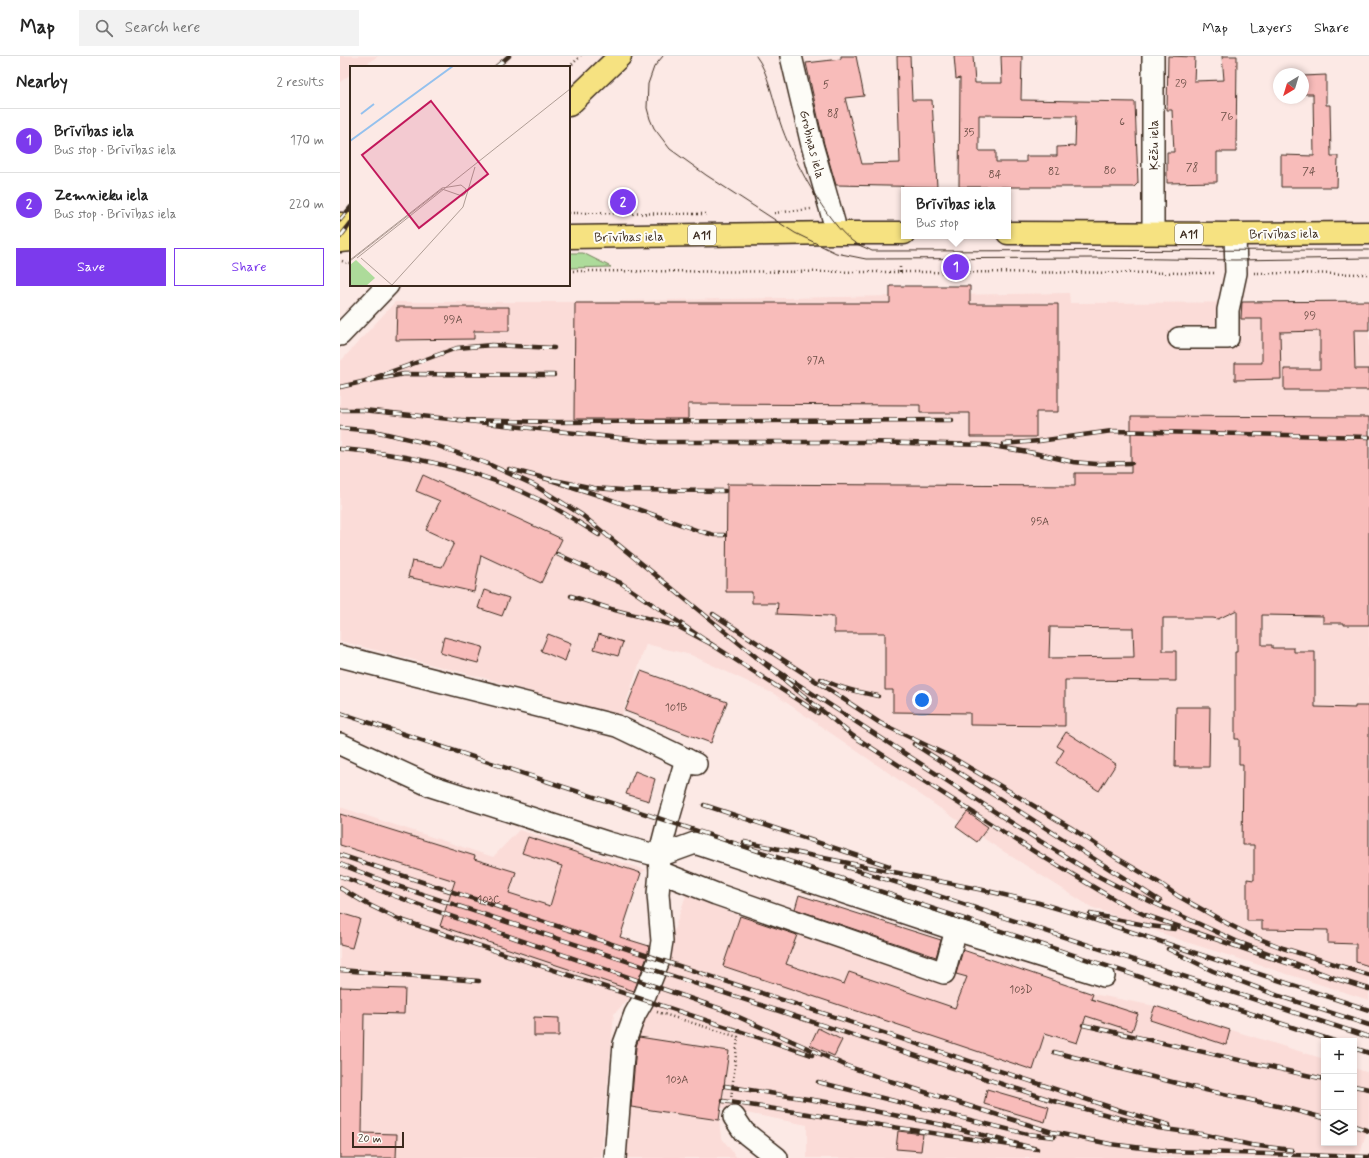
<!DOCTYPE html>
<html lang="en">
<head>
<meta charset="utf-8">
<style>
	:root { --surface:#fff; --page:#f2f2f2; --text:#222; --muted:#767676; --line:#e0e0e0; --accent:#7c3aed }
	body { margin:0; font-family:Mynerve,sans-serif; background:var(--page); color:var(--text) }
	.controls { position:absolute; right:12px; bottom:12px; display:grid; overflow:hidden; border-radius:0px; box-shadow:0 2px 6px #0003 }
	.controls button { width:36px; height:36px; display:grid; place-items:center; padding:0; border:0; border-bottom:1px solid var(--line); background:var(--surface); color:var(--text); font:20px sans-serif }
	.compass { position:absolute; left:933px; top:12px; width:36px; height:36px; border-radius:50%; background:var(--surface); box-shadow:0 2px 6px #0003; rotate:218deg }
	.scale { position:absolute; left:12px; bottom:10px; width:52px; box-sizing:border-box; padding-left:4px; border:2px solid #3b2a1e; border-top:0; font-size:11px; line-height:14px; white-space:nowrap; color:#3b2a1e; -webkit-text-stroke:3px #fdfcf7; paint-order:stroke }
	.you { position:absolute; left:582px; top:644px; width:14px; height:14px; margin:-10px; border:3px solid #fff; border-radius:50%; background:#1a73e8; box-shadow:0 0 0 6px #1a73e833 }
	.badge { display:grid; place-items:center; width:26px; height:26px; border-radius:50%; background:var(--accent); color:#fff; font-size:13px; font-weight:700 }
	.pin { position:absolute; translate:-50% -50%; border:2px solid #fff; box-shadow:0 1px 4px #0006 }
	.popup { position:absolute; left:561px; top:131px; width:110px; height:52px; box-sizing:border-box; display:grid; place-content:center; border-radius:0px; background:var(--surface); filter:drop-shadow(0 1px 3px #0005); font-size:13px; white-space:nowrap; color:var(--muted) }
	.popup b { font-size:15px; color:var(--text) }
	.popup::after { content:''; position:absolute; left:50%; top:100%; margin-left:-8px; border:8px solid transparent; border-top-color:var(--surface) }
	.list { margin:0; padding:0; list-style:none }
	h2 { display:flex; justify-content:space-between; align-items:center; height:52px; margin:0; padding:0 16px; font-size:17px }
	h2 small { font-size:13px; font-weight:400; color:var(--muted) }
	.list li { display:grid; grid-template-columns:26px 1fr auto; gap:12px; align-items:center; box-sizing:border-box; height:64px; padding:0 16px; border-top:1px solid var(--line) }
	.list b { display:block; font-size:15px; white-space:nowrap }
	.list p { margin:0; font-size:13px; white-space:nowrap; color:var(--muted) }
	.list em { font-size:13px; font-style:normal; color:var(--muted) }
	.actions { display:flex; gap:8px; padding:12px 16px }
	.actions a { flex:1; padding:9px 0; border:1px solid var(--accent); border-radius:0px; text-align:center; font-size:14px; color:var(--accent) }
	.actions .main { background:var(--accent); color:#fff }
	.icon { flex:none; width:22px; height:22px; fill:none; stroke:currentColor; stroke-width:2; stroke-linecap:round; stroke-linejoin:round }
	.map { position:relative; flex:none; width:1029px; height:1102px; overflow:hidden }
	header { display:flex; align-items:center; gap:24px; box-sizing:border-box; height:56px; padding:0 20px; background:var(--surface); border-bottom:1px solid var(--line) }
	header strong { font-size:19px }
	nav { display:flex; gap:22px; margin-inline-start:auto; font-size:14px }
	.search { width:280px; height:36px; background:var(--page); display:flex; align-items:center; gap:10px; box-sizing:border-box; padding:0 14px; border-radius:0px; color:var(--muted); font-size:15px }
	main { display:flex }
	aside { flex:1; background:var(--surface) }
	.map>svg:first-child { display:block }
	.built { fill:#fbdcd8 }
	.green { fill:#addb9a; stroke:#74825c }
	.building { fill:#f8bcba; stroke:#3b2a1e; fill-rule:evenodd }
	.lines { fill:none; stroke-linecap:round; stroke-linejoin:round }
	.minor-casing { stroke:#3b2a1e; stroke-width:24 }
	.highway-casing { stroke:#3b2a1e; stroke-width:25 }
	.path { stroke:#3b2a1e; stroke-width:2.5; stroke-dasharray:1 3; stroke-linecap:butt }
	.minor { stroke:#fdfcf7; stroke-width:21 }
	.highway { stroke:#f6e281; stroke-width:22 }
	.tram { stroke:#3b2a1e; stroke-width:1 }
	.rail-casing { stroke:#3b2a1e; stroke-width:4.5 }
	.rail { stroke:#fdfcf7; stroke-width:3; stroke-dasharray:9; stroke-linecap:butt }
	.labels { text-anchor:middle; stroke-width:4; stroke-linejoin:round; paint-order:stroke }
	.number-label { font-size:11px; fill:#6a4e45 }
	.shield { fill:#fdfcf7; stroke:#75695f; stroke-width:1 }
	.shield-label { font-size:12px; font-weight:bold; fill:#3b2a1e }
	.street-label { font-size:13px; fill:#3b2a1e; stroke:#fdfcf7 }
	.inset-river { fill:none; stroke:#94c1ee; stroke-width:2 }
	.inset-road { fill:none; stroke:#af9d95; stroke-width:1 }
	.view { fill:#c2185b; fill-opacity:0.15; stroke:#c2185b; stroke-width:2 }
	.inset-edge { fill:none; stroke:#3b2a1e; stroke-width:2 }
</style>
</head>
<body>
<header>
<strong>Map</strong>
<div class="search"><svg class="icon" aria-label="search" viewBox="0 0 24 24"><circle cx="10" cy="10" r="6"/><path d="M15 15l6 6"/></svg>Search here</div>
<nav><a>Map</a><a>Layers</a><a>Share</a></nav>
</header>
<main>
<aside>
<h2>Nearby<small>2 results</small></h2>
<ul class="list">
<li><span class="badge">1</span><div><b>Brīvības iela</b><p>Bus stop · Brīvības iela</p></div><em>170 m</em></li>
<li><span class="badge">2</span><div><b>Zemnieku iela</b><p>Bus stop · Brīvības iela</p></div><em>220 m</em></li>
</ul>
<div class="actions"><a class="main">Save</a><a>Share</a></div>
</aside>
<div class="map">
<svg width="1029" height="1102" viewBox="0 0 1029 1102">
	<rect width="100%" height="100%" fill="#fce9e5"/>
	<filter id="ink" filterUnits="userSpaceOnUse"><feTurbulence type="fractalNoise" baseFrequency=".025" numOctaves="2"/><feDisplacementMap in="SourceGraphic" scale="8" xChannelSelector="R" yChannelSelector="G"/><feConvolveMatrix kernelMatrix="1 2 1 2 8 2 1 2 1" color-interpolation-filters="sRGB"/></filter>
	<g filter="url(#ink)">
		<g class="built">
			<polygon points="0,0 38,0 22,11 11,11 11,18 0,26"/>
			<polygon points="729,237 730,247 1029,246 1029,944 843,885 751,851 652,788 434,638 351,599 306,588 281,662 144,622 0,585 0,306 55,246 225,246"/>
			<polygon points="0,751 153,801 179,774 306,814 301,817 281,881 311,890 296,935 274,958 261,1102 0,1102"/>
			<polygon points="346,839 400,860 454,856 459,839 753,938 815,950 984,1003 984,1087 1014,1087 1014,1012 1029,1017 1029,1067 1019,1102 467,1102 467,1069 381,1052 389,995 295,981 330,886"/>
			<polygon points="285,1050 379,1064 381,1081 397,1102 287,1102"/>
		</g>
		<polygon class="green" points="229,197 243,197 271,211 229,212"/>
		<g class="building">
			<polygon points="501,0 516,0 524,40 505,42 522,108 560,107 557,0 570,0 572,44 592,44 597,131 496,129 484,88 466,7 501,3"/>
			<path d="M 614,0 L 633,0 L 635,27 L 662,27 L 661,0 L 682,0 L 681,44 L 795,46 L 798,127 L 794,131 L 619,131 L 620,22 L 616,23 ZM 639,59 L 736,60 L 735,90 L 717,91 L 717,100 L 686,100 L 686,106 L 656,106 L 656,95 L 639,95 Z"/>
			<polygon points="828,0 855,1 854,25 884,24 882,0 897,0 896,96 877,96 877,126 827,127 827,96 834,96 832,54 827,54"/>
			<polygon points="986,19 986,49 990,49 991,100 998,100 997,131 941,131 941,99 974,100 973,38 963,38 963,20"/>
			<polygon points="550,230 630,230 630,248 718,248 718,356 696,356 696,381 630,381 630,357 580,357 580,349 348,348 348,363 234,363 235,247 550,247"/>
			<polygon points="1029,245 1029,274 1014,274 1015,313 1029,313 1029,334 944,334 944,313 980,313 980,275 940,276 941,323 895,324 895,307 922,307 922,263 901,263 902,246"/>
			<polygon points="57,251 169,251 169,275 134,275 134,283 56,284"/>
			<path d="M 791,360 L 1029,361 L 1029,569 L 1004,569 L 1004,567 L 983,567 L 983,560 L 922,559 L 922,589 L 932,589 L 932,592 L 954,592 L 954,596 L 975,596 L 975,651 L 1015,652 L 1015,650 L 1029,650 L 1029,910 L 1016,906 L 1016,888 L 988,887 L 988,874 L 922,873 L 922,865 L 907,865 L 907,823 L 914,824 L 914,789 L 902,789 L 903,708 L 899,708 L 899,683 L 895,683 L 895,596 L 897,596 L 897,554 L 878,563 L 873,562 L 823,562 L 823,595 L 836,595 L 836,625 L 725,624 L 725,670 L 630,669 L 630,657 L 553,656 L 553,634 L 545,634 L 545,577 L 494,577 L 494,561 L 490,561 L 490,560 L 437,558 L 438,547 L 412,547 L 412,536 L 386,536 L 387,428 L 735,430 L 735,417 L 791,417 ZM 710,571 L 793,572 L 794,601 L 709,602 Z"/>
			<polygon points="83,419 222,483 201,527 141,499 134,536 68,521 72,505 102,511 114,487 86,474 100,445 76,435"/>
			<polygon points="144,534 169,542 162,560 138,552"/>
			<polygon points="208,578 231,587 225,605 201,595"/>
			<polygon points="259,578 283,586 278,600 254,593"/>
			<polygon points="104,581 143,591 138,607 100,597"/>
			<polygon points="301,615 387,646 371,687 285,655"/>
			<polygon points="836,651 870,651 869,711 835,711"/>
			<polygon points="726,676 776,708 759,735 716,707 724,694 717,690"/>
			<polygon points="295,715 315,723 309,745 286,738"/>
			<polygon points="627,756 648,771 637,786 616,771"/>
			<polygon points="0,758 135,800 134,803 176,816 169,837 210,850 222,810 182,797 188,781 301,817 280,881 309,890 307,901 294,935 100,870 115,825 0,789"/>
			<polygon points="459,839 601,884 596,901 455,853"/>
			<polygon points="0,857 20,863 12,892 0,889"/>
			<polygon points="400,860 457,879 446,908 504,928 509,916 615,952 627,921 616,918 623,894 753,938 751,943 798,958 792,975 746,960 737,987 705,977 693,1014 383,910"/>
			<polygon points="0,931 65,933 64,958 24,957 22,1077 57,1078 56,1102 0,1102"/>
			<polygon points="815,950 890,974 886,989 810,964"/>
			<polygon points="194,961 219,962 219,980 194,980"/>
			<polygon points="478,972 502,984 494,1000 470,989"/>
			<polygon points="299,981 389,995 379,1064 291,1051 296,991"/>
			<polygon points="647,1033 709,1051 705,1066 644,1048"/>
			<polygon points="558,1075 583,1078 581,1095 556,1093"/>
		</g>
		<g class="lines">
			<g class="minor-casing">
				<g id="minor">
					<polyline points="451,0 472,89 494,166 495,177"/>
					<polyline points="813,177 813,0"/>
					<polyline points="0,279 48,229"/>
					<polyline points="839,282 888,282 888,254 896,217 895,178"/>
					<polyline points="0,600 277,670 356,708"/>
					<polyline points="0,688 91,730 269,787 319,800 355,787 616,874 764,920"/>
					<polyline points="320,816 376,838 604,917 616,874"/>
					<polyline points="394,1061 404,1076 437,1102"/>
					<polyline points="275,1102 284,988 295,958 303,944 319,904 322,885 318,838 320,816 319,800 328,765 346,703"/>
				</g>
			</g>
			<g class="highway-casing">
				<g id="highway">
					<polyline points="229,49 280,0"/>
					<polyline points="0,168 11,168"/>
					<polyline points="668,177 895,178 1029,177"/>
					<polyline points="229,181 495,177 564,177"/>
					<polyline points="0,185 11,184"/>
				</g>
			</g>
			<g class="path">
				<polyline points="229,11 241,0"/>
				<polyline points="229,157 369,158"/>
				<polyline points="434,157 471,153"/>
				<polyline points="2,205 11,208"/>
				<polyline points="229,215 877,217"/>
				<polyline points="560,216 560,209"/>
				<polyline points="914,217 1029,218"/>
				<polyline points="317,956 398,981 391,1043"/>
			</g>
			<use href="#minor" class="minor"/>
			<use href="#highway" class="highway"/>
			<g class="tram">
				<polyline points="323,0 314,11 308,28 307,52 310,63 314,72 330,93 366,119 455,177 496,197 526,203 757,202 895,204 1029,202"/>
				<path d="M 416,0 C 428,15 434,47 440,66 C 450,98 487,169 515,187 C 520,190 527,192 532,195 L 1029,194"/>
			</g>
			<g class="rail-casing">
				<g id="rail">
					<polyline points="156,11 169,0"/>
					<polyline points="0,164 11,151"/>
					<polyline points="0,181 11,167"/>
					<polyline points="214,319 64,318 22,326 117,292 152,289 214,292"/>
					<polyline points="0,331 22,326"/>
					<polyline points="0,354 23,354 119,364"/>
					<polyline points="612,364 218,366 119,364 316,386 527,386 647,389 694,397 733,406 756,408 792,407"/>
					<polyline points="0,372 34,375 95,389 146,407 194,429 242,459 513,680 695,796 782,848 805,859 925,900 1000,924 896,885 777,830 754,818 700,785 422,605"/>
					<polyline points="663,388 699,385 772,375 1029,381"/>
					<path d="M 0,393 C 71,398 140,414 204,446 C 223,456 241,468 259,479"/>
					<polyline points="169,413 204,422"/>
					<polyline points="384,479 374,479 359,475 261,440 204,422 254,432 282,434 385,435"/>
					<polyline points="217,498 281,527 371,588 337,570 271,553 231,540"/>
					<polyline points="373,558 540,667 613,702 733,773 775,801 821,828 838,840 890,869 910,879 943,892 1029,919"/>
					<polyline points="371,588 478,657"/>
					<path d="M 481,623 C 499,632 518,636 538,640"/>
					<polyline points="0,657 994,985"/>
					<polyline points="574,688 820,845"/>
					<polyline points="364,749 549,810"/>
					<polyline points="404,786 643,834 699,847 743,860 1029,954"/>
					<polyline points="0,799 782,1055 829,1069"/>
					<polyline points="0,808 51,828 100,844 714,1045 818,1072 861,1078 911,1089 952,1094"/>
					<polyline points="506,811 565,829 1029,981"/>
					<polyline points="0,820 96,855 381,953 507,1010 550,1025 712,1076 770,1088 827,1095 1029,1101"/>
					<polyline points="0,832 27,848 58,863 472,999"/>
					<polyline points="750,858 810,870 835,873"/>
					<polyline points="828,893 873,915 939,940 1029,969"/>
					<polyline points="0,914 139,925"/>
					<polyline points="1000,924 1029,933"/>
					<polyline points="743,969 984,1023"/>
					<polyline points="1014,992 1029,997"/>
					<polyline points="714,996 852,1031 942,1051 984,1062"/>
					<polyline points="478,1026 687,1078 714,1081"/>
					<polyline points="1014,1030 1029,1033"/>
					<polyline points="383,1045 697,1093 603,1069 499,1048 385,1030"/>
					<polyline points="1014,1070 1029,1075"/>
				</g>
			</g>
			<use href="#rail" class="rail"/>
		</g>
	</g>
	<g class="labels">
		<g class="number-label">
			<text x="841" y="31">29</text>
			<text x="486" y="32">5</text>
			<text x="493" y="61">88</text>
			<text x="887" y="64">76</text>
			<text x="782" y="69">6</text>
			<text x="629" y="80">35</text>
			<text x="852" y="115">78</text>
			<text x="770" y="118">80</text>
			<text x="714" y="119">82</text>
			<text x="969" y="119">74</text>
			<text x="655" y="122">84</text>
			<text x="970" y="263">99</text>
			<text x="113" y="267">99A</text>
			<text x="476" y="308">97A</text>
			<text x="700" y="469">95A</text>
			<text x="336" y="655">101B</text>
			<text x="149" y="847">103C</text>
			<text x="681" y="937">103D</text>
			<text x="337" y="1027">103A</text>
		</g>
		<g class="shield">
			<rect x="835" y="168" width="28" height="20" rx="3"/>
			<rect x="348" y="169" width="28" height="20" rx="3"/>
		</g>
		<g class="shield-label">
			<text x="849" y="182">A11</text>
			<text x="362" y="183">A11</text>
		</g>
		<g class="street-label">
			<text transform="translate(473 88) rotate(76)" y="5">Grobiņas iela</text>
			<text transform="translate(813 89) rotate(-90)" y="5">Ķēžu iela</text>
			<text transform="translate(944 177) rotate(-1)" y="5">Brīvības iela</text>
			<text transform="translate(289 180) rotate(-1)" y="5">Brīvības iela</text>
		</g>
	</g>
	<g transform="translate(10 10)">
		<rect width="220" height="220" fill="#fce9e5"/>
		<path d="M 6,194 L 25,212 L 16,220 L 0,220 L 0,199 Z" fill="#addb9a"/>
		<path class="inset-river" d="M 11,48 L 24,38M 0,75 L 103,0"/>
		<path class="inset-road" d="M 7,192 L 220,23M 11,192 L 43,220M 0,194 L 92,122 L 111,119 L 116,123 L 115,128 L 112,130 L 92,123 L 0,195M 42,219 L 113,141 L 125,101"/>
		<path class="view" d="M 81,35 L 138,108 L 69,162 L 12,89 Z"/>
		<rect width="220" height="220" class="inset-edge"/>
	</g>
</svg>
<div class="controls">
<button>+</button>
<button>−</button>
<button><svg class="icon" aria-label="layers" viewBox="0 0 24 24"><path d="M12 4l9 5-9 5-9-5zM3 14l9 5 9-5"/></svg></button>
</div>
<svg class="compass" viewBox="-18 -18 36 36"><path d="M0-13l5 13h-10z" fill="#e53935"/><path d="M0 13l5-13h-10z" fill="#767676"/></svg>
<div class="scale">20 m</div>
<div class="you"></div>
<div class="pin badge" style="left:616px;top:211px">1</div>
<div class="popup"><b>Brīvības iela</b>Bus stop</div>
<div class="pin badge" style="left:283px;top:146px">2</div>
</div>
</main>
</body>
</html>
